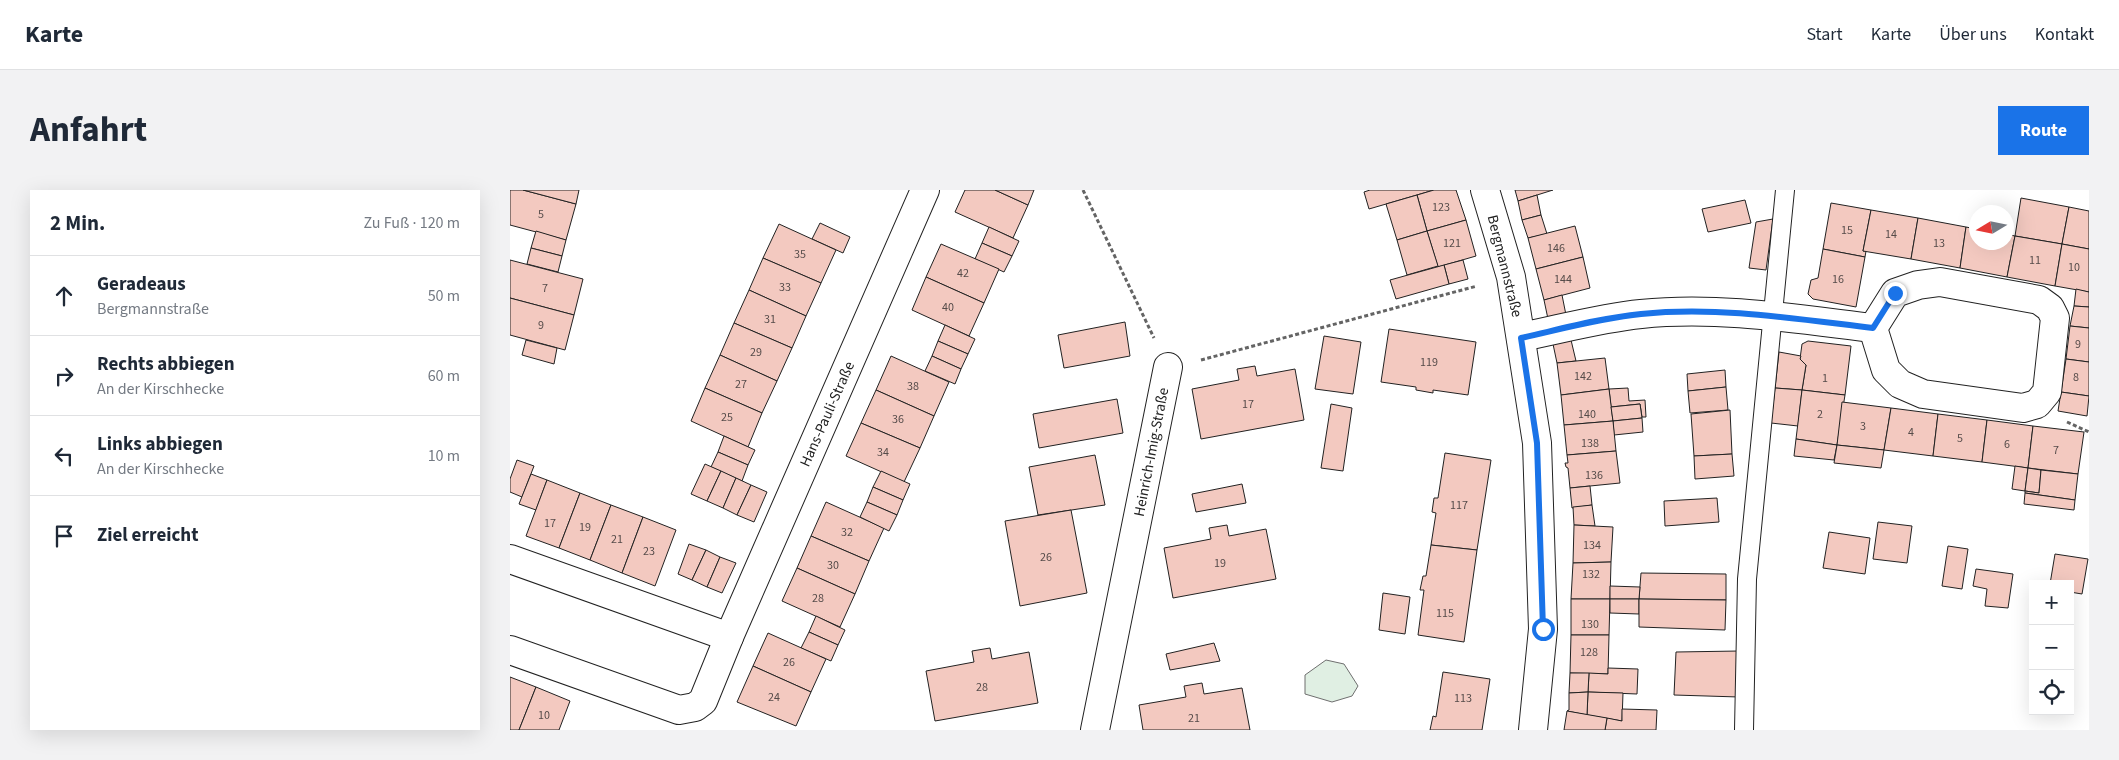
<!DOCTYPE html>
<html lang="de">
<head>
<meta charset="utf-8">
<style>
	:root { --surface:#fff; --page:#f2f2f3; --text:#1f2937; --muted:#747a83; --line:#e0e1e3; --accent:#1a73e8 }
	body { margin:0; font-family:"Source Sans 3",sans-serif; background:var(--page); color:var(--text) }
	.controls { position:absolute; right:15px; bottom:15px; display:grid; overflow:hidden; border-radius:0px; box-shadow:0 5px 20px #0002 }
	.controls button { width:45px; height:45px; display:grid; place-items:center; padding:0; border:0; border-bottom:1px solid var(--line); background:var(--surface); color:var(--text); font:25px sans-serif }
	.compass { position:absolute; left:1459px; top:15px; width:45px; height:45px; border-radius:50%; background:var(--surface); box-shadow:0 5px 20px #0002; rotate:260deg }
	.stop { position:absolute; width:15px; height:15px; margin:-11px; border:4px solid #1a73e8; border-radius:50%; background:#fff }
	.stop.end { background:#1a73e8; border-color:#fff; box-shadow:0 1px 5px #0008 }
	.list { margin:0; padding:0; list-style:none }
	h2 { display:flex; justify-content:space-between; align-items:center; height:65px; margin:0; padding:0 20px; font-size:21px }
	h2 small { font-size:16px; font-weight:400; color:var(--muted) }
	.list li { display:grid; grid-template-columns:32px 1fr auto; gap:15px; align-items:center; box-sizing:border-box; height:80px; padding:0 20px; border-top:1px solid var(--line) }
	.list b { display:block; font-size:19px; white-space:nowrap }
	.list p { margin:0; font-size:16px; white-space:nowrap; color:var(--muted) }
	.list em { font-size:16px; font-style:normal; color:var(--muted) }
	.icon { flex:none; width:28px; height:28px; fill:none; stroke:currentColor; stroke-width:2; stroke-linecap:round; stroke-linejoin:round }
	.map { position:relative; flex:none; width:1579px; height:540px; overflow:hidden; border-radius:0px }
	header { display:flex; align-items:center; gap:30px; box-sizing:border-box; height:70px; padding:0 25px; background:var(--surface); border-bottom:1px solid var(--line) }
	header strong { font-size:24px }
	nav { display:flex; gap:28px; margin-inline-start:auto; font-size:18px }
	.intro { display:flex; align-items:center; justify-content:space-between; box-sizing:border-box; height:120px; padding:0 30px }
	h1 { margin:0; font-size:35px }
	.button { padding:12px 22px; border-radius:0px; background:var(--accent); color:#fff; font-size:18px; font-weight:700 }
	main { display:flex; gap:30px; padding:0 30px }
	aside { flex:1; background:var(--surface); border-radius:0px; box-shadow:0 5px 20px #0002 }
	.map>svg:first-child { display:block }
	.green { fill:#e0efe3; stroke:#6f6f6f }
	.building { fill:#f3c9c0; stroke:#222 }
	.lines { fill:none; stroke-linecap:round; stroke-linejoin:round }
	.service-casing { stroke:#222; stroke-width:20 }
	.minor-casing { stroke:#222; stroke-width:30 }
	.path { stroke:#646464; stroke-width:3; stroke-dasharray:4 2.5; stroke-linecap:butt }
	.service { stroke:#fff; stroke-width:18 }
	.minor { stroke:#fff; stroke-width:28 }
	.route { stroke:#1a73e8; stroke-width:6 }
	.labels { text-anchor:middle; stroke-width:4; stroke-linejoin:round; paint-order:stroke }
	.number-label { font-size:12px; fill:#564c4a }
	.street-label { font-size:15px; fill:#222; stroke:#fff }
</style>
</head>
<body>
<header>
<strong>Karte</strong>
<nav><a>Start</a><a>Karte</a><a>Über uns</a><a>Kontakt</a></nav>
</header>
<div class="intro"><h1>Anfahrt</h1><a class="button">Route</a></div>
<main>
<aside>
<h2>2 Min.<small>Zu Fuß · 120 m</small></h2>
<ul class="list">
<li><svg class="icon" aria-label="ahead" viewBox="0 0 24 24"><path d="M12 20V5M6 11l6-6 6 6"/></svg><div><b>Geradeaus</b><p>Bergmannstraße</p></div><em>50 m</em></li>
<li><svg class="icon" aria-label="right" viewBox="0 0 24 24"><path d="M7 20v-9h11M14 6l5 5-5 5"/></svg><div><b>Rechts abbiegen</b><p>An der Kirschhecke</p></div><em>60 m</em></li>
<li><svg class="icon" aria-label="left" viewBox="0 0 24 24"><path d="M17 20v-9H6M10 6l-5 5 5 5"/></svg><div><b>Links abbiegen</b><p>An der Kirschhecke</p></div><em>10 m</em></li>
<li><svg class="icon" aria-label="arrive" viewBox="0 0 24 24"><path d="M6 21V4h12l-3 4 3 4H6"/></svg><div><b>Ziel erreicht</b></div></li>
</ul>
</aside>
<div class="map">
<svg width="1579" height="540" viewBox="0 0 1579 540">
	<rect width="100%" height="100%" fill="#fff"/>
	<polygon class="green" points="816,470 834,474 848,496 842,506 822,512 795,504 795,485"/>
	<g class="building">
		<polygon points="0,0 13,0 66,14 56,50 0,35"/>
		<polygon points="13,0 69,0 66,14"/>
		<polygon points="455,0 485,0 518,15 503,48 445,22"/>
		<polygon points="485,0 524,0 518,15"/>
		<polygon points="860,0 924,0 859,19 854,2"/>
		<polygon points="924,0 946,0 956,30 917,41 907,5"/>
		<polygon points="1005,0 1043,0 1008,11"/>
		<polygon points="907,5 917,41 887,50 876,14"/>
		<polygon points="1027,5 1031,25 1012,30 1008,11"/>
		<polygon points="1511,8 1559,17 1552,54 1505,46"/>
		<polygon points="1235,10 1241,33 1198,42 1192,19"/>
		<polygon points="1321,13 1361,20 1353,61 1356,61 1355,67 1313,59"/>
		<polygon points="1559,17 1579,21 1579,59 1552,54"/>
		<polygon points="1361,20 1408,28 1401,69 1353,61"/>
		<polygon points="1031,25 1037,44 1018,48 1012,30"/>
		<polygon points="1408,28 1456,37 1450,78 1401,69"/>
		<polygon points="1263,29 1256,80 1239,78 1246,32"/>
		<polygon points="956,30 966,66 928,77 917,41"/>
		<polygon points="310,33 340,47 333,63 302,49"/>
		<polygon points="269,34 326,60 311,93 253,68"/>
		<polygon points="1065,36 1073,67 1026,79 1018,48"/>
		<polygon points="479,37 509,51 502,66 472,53"/>
		<polygon points="1456,37 1466,39 1466,52 1496,52 1496,44 1505,46 1497,87 1450,78"/>
		<polygon points="26,41 56,50 52,66 21,58"/>
		<polygon points="917,41 928,76 897,85 887,50"/>
		<polygon points="1505,46 1552,54 1545,96 1497,87"/>
		<polygon points="472,53 502,66 494,82 465,69"/>
		<polygon points="431,54 489,79 474,113 416,87"/>
		<polygon points="1552,54 1579,59 1579,102 1545,96"/>
		<polygon points="21,58 52,66 48,82 17,74"/>
		<polygon points="1313,59 1355,67 1346,117 1303,109 1298,104 1301,90 1308,88"/>
		<polygon points="1073,67 1080,98 1034,110 1026,79"/>
		<polygon points="253,68 311,93 296,126 239,100"/>
		<polygon points="0,70 73,89 64,125 0,108"/>
		<polygon points="953,70 958,89 939,94 934,75"/>
		<polygon points="934,75 939,94 886,109 880,90"/>
		<polygon points="416,87 474,113 459,146 402,120"/>
		<polygon points="1566,99 1579,102 1579,117 1564,116"/>
		<polygon points="239,100 296,126 282,158 224,133"/>
		<polygon points="1052,105 1056,125 1038,129 1034,110"/>
		<polygon points="0,108 64,125 55,160 0,145"/>
		<polygon points="1564,116 1579,117 1579,138 1560,136"/>
		<polygon points="615,132 620,166 554,178 548,145"/>
		<polygon points="224,133 282,158 267,191 210,165"/>
		<polygon points="435,135 465,149 458,164 428,151"/>
		<polygon points="1560,136 1579,138 1579,172 1556,169"/>
		<polygon points="879,139 966,152 958,205 923,200 923,203 906,200 906,197 871,192"/>
		<polygon points="814,146 851,152 843,204 805,199"/>
		<polygon points="16,150 47,158 44,174 12,165"/>
		<polygon points="1061,150 1066,171 1047,173 1043,154"/>
		<polygon points="428,151 458,164 451,179 422,166"/>
		<polygon points="1298,151 1341,156 1335,205 1292,200 1296,175 1290,169 1292,154"/>
		<polygon points="1269,162 1291,166 1290,169 1296,175 1292,200 1265,198"/>
		<polygon points="210,165 267,191 252,223 195,198"/>
		<polygon points="381,166 439,192 424,226 366,200"/>
		<polygon points="422,166 451,179 445,194 415,181"/>
		<polygon points="1095,168 1099,199 1051,205 1047,173"/>
		<polygon points="1556,169 1579,172 1579,206 1551,202"/>
		<polygon points="745,176 747,186 785,179 794,230 691,249 682,199 729,190 727,179"/>
		<polygon points="1215,180 1216,197 1178,201 1177,184"/>
		<polygon points="1216,197 1218,220 1180,223 1178,201"/>
		<polygon points="195,198 252,223 238,257 181,231"/>
		<polygon points="1118,198 1119,211 1135,210 1136,227 1132,227 1130,214 1101,217 1099,199"/>
		<polygon points="1265,198 1292,200 1288,236 1261,233"/>
		<polygon points="1099,199 1103,231 1054,235 1051,205"/>
		<polygon points="366,200 424,226 410,258 351,233"/>
		<polygon points="1292,200 1335,205 1327,255 1286,249"/>
		<polygon points="1551,202 1579,206 1577,226 1548,221"/>
		<polygon points="607,209 613,243 529,258 523,224"/>
		<polygon points="1332,212 1381,218 1374,260 1327,255"/>
		<polygon points="821,214 842,218 833,281 811,278"/>
		<polygon points="1130,214 1132,228 1103,231 1101,217"/>
		<polygon points="1381,218 1428,224 1423,266 1374,260"/>
		<polygon points="1220,220 1222,264 1184,266 1181,224"/>
		<polygon points="1428,224 1477,230 1472,272 1423,266"/>
		<polygon points="1132,228 1133,242 1104,245 1103,231"/>
		<polygon points="1477,230 1523,236 1518,278 1472,272"/>
		<polygon points="1103,231 1106,261 1057,265 1054,235"/>
		<polygon points="351,233 410,258 394,292 336,266"/>
		<polygon points="1523,236 1574,242 1568,284 1518,278"/>
		<polygon points="214,246 245,260 238,275 208,262"/>
		<polygon points="1286,249 1327,255 1324,270 1284,266"/>
		<polygon points="1327,255 1374,260 1371,278 1324,273"/>
		<polygon points="1106,261 1110,293 1060,298 1058,278 1056,277 1055,273 1058,273 1057,265"/>
		<polygon points="208,262 238,275 232,291 201,277"/>
		<polygon points="935,263 981,270 967,360 921,355 926,323 922,322 924,308 928,308"/>
		<polygon points="1222,264 1224,286 1185,289 1184,266"/>
		<polygon points="585,265 595,315 528,325 519,277"/>
		<polygon points="7,270 24,276 12,307 0,302 0,289"/>
		<polygon points="195,274 211,281 197,311 181,304"/>
		<polygon points="1505,276 1518,278 1515,301 1502,299"/>
		<polygon points="1518,278 1531,280 1529,303 1515,301"/>
		<polygon points="1531,280 1568,284 1565,310 1515,303 1515,301 1529,303"/>
		<polygon points="211,281 226,288 213,318 197,311"/>
		<polygon points="371,281 400,294 393,310 363,297"/>
		<polygon points="21,284 37,290 26,320 9,314"/>
		<polygon points="226,288 241,295 227,325 213,318"/>
		<polygon points="37,290 70,303 49,358 16,346"/>
		<polygon points="732,294 736,313 686,322 682,304"/>
		<polygon points="241,295 257,302 244,332 227,325"/>
		<polygon points="1080,296 1082,315 1062,318 1060,298"/>
		<polygon points="363,297 393,310 387,325 357,312"/>
		<polygon points="70,303 101,315 80,370 49,358"/>
		<polygon points="1515,303 1565,310 1564,320 1514,314"/>
		<polygon points="1207,308 1209,332 1155,336 1154,311"/>
		<polygon points="316,312 374,338 359,371 301,346"/>
		<polygon points="357,312 387,325 379,341 350,327"/>
		<polygon points="101,315 133,327 112,383 80,370"/>
		<polygon points="1082,315 1085,336 1064,335 1063,317"/>
		<polygon points="561,320 577,403 510,416 495,331"/>
		<polygon points="133,327 166,340 145,396 112,383"/>
		<polygon points="1368,332 1402,336 1397,373 1363,369"/>
		<polygon points="717,335 719,346 756,339 766,389 663,408 654,358 701,349 699,338"/>
		<polygon points="1064,335 1103,337 1101,372 1063,373"/>
		<polygon points="1319,342 1360,348 1355,384 1313,378"/>
		<polygon points="301,346 359,371 345,404 287,378"/>
		<polygon points="179,354 196,360 182,390 168,384"/>
		<polygon points="921,355 967,360 954,452 908,445 914,400 910,400 913,386 916,386"/>
		<polygon points="1438,356 1458,359 1452,399 1432,396"/>
		<polygon points="196,360 210,367 197,397 182,390"/>
		<polygon points="1545,364 1578,369 1572,404 1560,402 1560,394 1540,394"/>
		<polygon points="210,367 226,373 212,403 197,397"/>
		<polygon points="1101,372 1100,409 1061,409 1063,373"/>
		<polygon points="287,378 345,404 330,437 272,411"/>
		<polygon points="1466,379 1503,384 1498,418 1475,416 1477,399 1463,396"/>
		<polygon points="1131,383 1216,384 1216,410 1129,409"/>
		<polygon points="1100,396 1130,397 1129,409 1100,409"/>
		<polygon points="873,403 900,407 895,444 869,440"/>
		<polygon points="1061,409 1100,409 1099,445 1061,445"/>
		<polygon points="1100,409 1129,409 1129,424 1100,423"/>
		<polygon points="1129,409 1216,410 1215,440 1129,437"/>
		<polygon points="306,426 335,440 328,455 299,442"/>
		<polygon points="299,442 328,455 321,471 291,458"/>
		<polygon points="258,443 316,469 301,502 243,476"/>
		<polygon points="1061,445 1099,445 1098,484 1060,483"/>
		<polygon points="704,453 710,471 660,480 656,464"/>
		<polygon points="480,458 482,469 519,462 528,513 425,531 416,481 464,472 462,461"/>
		<polygon points="1229,461 1229,507 1164,505 1166,462"/>
		<polygon points="243,476 301,502 286,536 227,512"/>
		<polygon points="1098,478 1128,479 1127,504 1078,502 1079,483 1098,484"/>
		<polygon points="933,482 980,489 972,540 920,540 923,526 926,527"/>
		<polygon points="1060,483 1079,483 1078,502 1059,503"/>
		<polygon points="0,487 26,497 9,540 0,540"/>
		<polygon points="692,493 694,504 732,498 740,540 633,540 629,515 676,507 674,496"/>
		<polygon points="26,497 60,511 49,540 9,540"/>
		<polygon points="1078,502 1113,503 1112,531 1077,525"/>
		<polygon points="1078,502 1077,525 1057,521 1059,520 1059,503"/>
		<polygon points="1112,519 1147,520 1146,540 1095,540 1097,528 1112,531"/>
		<polygon points="1057,521 1097,528 1095,540 1054,540"/>
	</g>
	<g class="lines">
		<g class="service-casing">
			<polyline id="service" points="1234,540 1237,389 1275,0"/>
		</g>
		<g class="minor-casing">
			<g id="minor">
				<polyline points="975,0 1001,87 1027,253 1033,439 1023,540"/>
				<polygon points="1430,92 1529,110 1540,118 1545,128 1537,202 1527,214 1513,218 1413,204 1390,194 1376,180 1363,138 1385,103 1408,95"/>
				<path d="M 1011,147 C 1051,139 1091,128 1131,124 C 1208,116 1287,129 1363,138"/>
				<polyline points="0,369 219,447"/>
				<polyline points="0,460 169,520 185,517 193,511 219,447 415,0"/>
				<polyline points="585,540 658,177"/>
			</g>
		</g>
		<g class="path">
			<polyline points="573,0 644,148"/>
			<polyline points="691,170 967,96"/>
			<polyline points="1557,232 1579,242"/>
		</g>
		<use href="#service" class="service"/>
		<use href="#minor" class="minor"/>
	</g>
	<g class="lines">
		<path class="route" d="M 1033,439 L 1027,253 L 1011,148 C 1051,139 1091,128 1131,124 C 1208,116 1287,129 1363,138 L 1385,103"/>
	</g>
	<g class="labels">
		<g class="number-label">
			<text x="931" y="21">123</text>
			<text x="31" y="28">5</text>
			<text x="1337" y="44">15</text>
			<text x="1381" y="48">14</text>
			<text x="942" y="57">121</text>
			<text x="1429" y="57">13</text>
			<text x="1046" y="62">146</text>
			<text x="290" y="68">35</text>
			<text x="1525" y="74">11</text>
			<text x="1564" y="81">10</text>
			<text x="453" y="87">42</text>
			<text x="1053" y="93">144</text>
			<text x="1328" y="93">16</text>
			<text x="275" y="101">33</text>
			<text x="35" y="102">7</text>
			<text x="438" y="121">40</text>
			<text x="260" y="133">31</text>
			<text x="31" y="139">9</text>
			<text x="1568" y="158">9</text>
			<text x="246" y="166">29</text>
			<text x="919" y="176">119</text>
			<text x="1073" y="190">142</text>
			<text x="1566" y="191">8</text>
			<text x="1315" y="192">1</text>
			<text x="231" y="198">27</text>
			<text x="403" y="200">38</text>
			<text x="738" y="218">17</text>
			<text x="1077" y="228">140</text>
			<text x="1310" y="228">2</text>
			<text x="217" y="231">25</text>
			<text x="388" y="233">36</text>
			<text x="1353" y="240">3</text>
			<text x="1401" y="246">4</text>
			<text x="1450" y="252">5</text>
			<text x="1080" y="257">138</text>
			<text x="1497" y="258">6</text>
			<text x="1546" y="264">7</text>
			<text x="373" y="266">34</text>
			<text x="1084" y="289">136</text>
			<text x="949" y="319">117</text>
			<text x="40" y="337">17</text>
			<text x="75" y="341">19</text>
			<text x="337" y="346">32</text>
			<text x="107" y="353">21</text>
			<text x="1082" y="359">134</text>
			<text x="139" y="365">23</text>
			<text x="536" y="371">26</text>
			<text x="710" y="377">19</text>
			<text x="323" y="379">30</text>
			<text x="1081" y="388">132</text>
			<text x="308" y="412">28</text>
			<text x="935" y="427">115</text>
			<text x="1080" y="438">130</text>
			<text x="1079" y="466">128</text>
			<text x="279" y="476">26</text>
			<text x="472" y="501">28</text>
			<text x="264" y="511">24</text>
			<text x="953" y="512">113</text>
			<text x="34" y="529">10</text>
			<text x="684" y="532">21</text>
		</g>
		<g class="street-label">
			<text transform="translate(995 76) rotate(76)" y="5">Bergmannstraße</text>
			<text transform="translate(317 224) rotate(-66)" y="5">Hans-Pauli-Straße</text>
			<text transform="translate(641 262) rotate(-79)" y="5">Heinrich-Imig-Straße</text>
		</g>
	</g>
</svg>
<div class="controls">
<button>+</button>
<button>−</button>
<button><svg class="icon" aria-label="locate" viewBox="0 0 24 24"><circle cx="12" cy="12" r="6"/><path d="M12 2v4M12 18v4M2 12h4M18 12h4"/></svg></button>
</div>
<svg class="compass" viewBox="-18 -18 36 36"><path d="M0-13l5 13h-10z" fill="#e53935"/><path d="M0 13l5-13h-10z" fill="#747a83"/></svg>
<div class="stop" style="left:1033px;top:439px"></div>
<div class="stop end" style="left:1385px;top:103px"></div>
</div>
</main>
</body>
</html>
